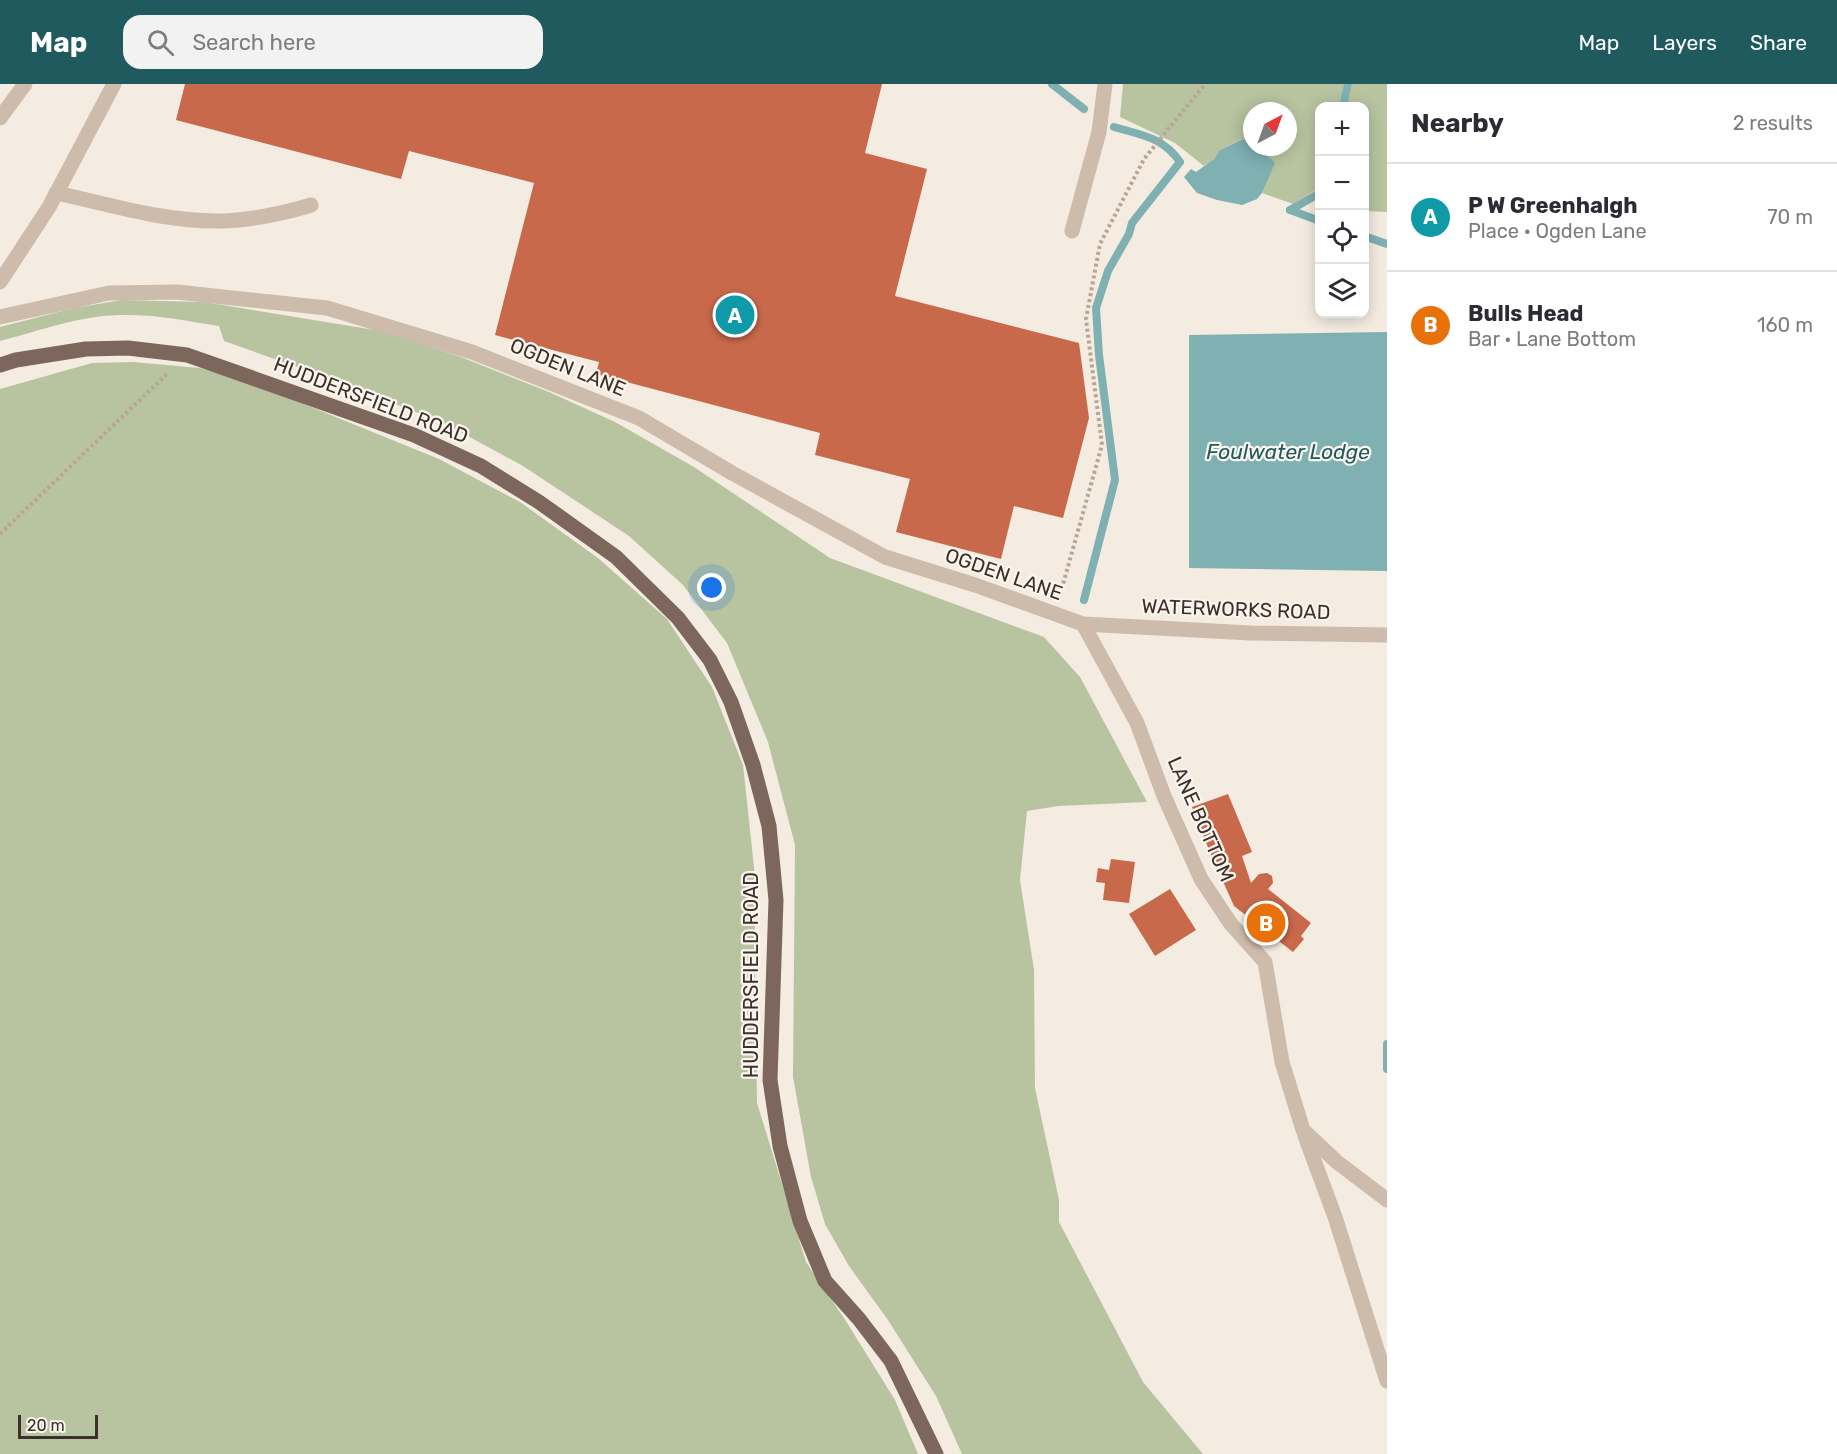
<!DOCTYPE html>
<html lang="en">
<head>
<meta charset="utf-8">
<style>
	:root { --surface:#fff; --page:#f2f2f3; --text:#2b2b33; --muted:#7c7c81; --line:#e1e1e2; --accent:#1f5a5e }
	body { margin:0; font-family:Rubik,sans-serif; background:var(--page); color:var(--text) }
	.controls { position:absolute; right:18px; top:18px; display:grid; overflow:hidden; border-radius:12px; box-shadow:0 3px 15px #0003 }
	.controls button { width:54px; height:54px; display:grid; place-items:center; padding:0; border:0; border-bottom:2px solid var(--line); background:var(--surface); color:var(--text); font:30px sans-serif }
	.compass { position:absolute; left:1243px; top:18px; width:54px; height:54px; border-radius:50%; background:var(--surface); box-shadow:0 3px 15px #0003; rotate:41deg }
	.scale { position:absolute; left:18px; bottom:15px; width:80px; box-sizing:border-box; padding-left:6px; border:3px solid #3b302b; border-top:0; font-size:16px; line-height:21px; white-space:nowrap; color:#3b302b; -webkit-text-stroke:4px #fbf5ee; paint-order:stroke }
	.you { position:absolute; left:712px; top:504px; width:21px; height:21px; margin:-15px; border:4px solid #fff; border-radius:50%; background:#1a73e8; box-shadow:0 0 0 9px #1a73e833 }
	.badge { display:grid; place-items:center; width:39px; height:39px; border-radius:50%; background:var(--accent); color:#fff; font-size:20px; font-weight:700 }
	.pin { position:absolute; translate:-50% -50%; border:3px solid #fff; box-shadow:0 2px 6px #0006 }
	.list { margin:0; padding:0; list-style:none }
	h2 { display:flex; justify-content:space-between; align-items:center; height:78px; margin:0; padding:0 24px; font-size:26px }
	h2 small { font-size:20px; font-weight:400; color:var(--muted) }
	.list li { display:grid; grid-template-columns:39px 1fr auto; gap:18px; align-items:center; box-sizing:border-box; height:108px; padding:0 24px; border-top:2px solid var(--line) }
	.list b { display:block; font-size:22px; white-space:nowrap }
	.list p { margin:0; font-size:20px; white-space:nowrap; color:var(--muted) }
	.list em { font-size:20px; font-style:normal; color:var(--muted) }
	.icon { flex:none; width:33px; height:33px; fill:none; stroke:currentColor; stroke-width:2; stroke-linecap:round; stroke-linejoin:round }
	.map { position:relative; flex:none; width:1387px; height:1370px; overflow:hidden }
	header { display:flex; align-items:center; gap:36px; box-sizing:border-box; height:84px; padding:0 30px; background:var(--accent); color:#fff }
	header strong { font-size:28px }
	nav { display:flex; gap:33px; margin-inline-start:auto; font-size:21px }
	.search { width:420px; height:54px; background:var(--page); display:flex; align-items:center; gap:15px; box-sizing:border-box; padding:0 21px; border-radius:18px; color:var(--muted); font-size:22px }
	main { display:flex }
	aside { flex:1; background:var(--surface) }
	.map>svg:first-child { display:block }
	.green { fill:#b8c4a0 }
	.water { fill:#7fb0b2 }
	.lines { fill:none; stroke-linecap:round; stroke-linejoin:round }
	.stream { stroke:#7fb0b2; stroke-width:8 }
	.building { fill:#c8694b }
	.path { stroke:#b9a596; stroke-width:4; stroke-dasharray:3 3; stroke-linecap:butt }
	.minor { stroke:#cdbbac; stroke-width:15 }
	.major { stroke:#7d675c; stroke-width:15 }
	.labels { text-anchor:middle; stroke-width:4.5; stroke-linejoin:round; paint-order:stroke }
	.street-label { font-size:20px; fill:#3b302b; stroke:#fbf5ee }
	.water-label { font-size:21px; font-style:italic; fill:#1f5a5e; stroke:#fbf5ee }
</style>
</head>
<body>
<header>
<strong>Map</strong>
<div class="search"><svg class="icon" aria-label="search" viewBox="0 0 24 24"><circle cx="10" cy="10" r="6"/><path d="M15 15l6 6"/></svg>Search here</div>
<nav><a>Map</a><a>Layers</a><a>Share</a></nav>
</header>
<main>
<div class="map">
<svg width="1387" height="1370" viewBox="0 0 1387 1370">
	<rect width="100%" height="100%" fill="#f4ebe1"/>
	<g class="green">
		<polygon points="1123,0 1344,0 1339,22 1320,22 1319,104 1293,120 1262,109 1274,79 1257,63 1288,63 1288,27 1252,27 1252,60 1242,55 1220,66 1214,75 1204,82 1175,59 1120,33"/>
		<polygon points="1352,0 1387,0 1387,128 1365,127 1364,22 1347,22"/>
		<path d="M 122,216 L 204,218 L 381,247 L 461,273 L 549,308 L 615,338 L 694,383 L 830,474 L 1044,553 L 1080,593 L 1147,718 L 1058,722 L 1027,727 L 1020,796 L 1034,886 L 1035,1004 L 1059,1116 L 1059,1138 L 1143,1298 L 1203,1370 L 962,1370 L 936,1312 L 888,1236 L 849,1182 L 825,1140 L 811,1093 L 793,993 L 795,761 L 768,658 L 727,559 L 683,501 L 629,452 L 523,382 L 446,340 L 345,300 L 224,257 L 219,242 C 187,237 155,230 122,231 C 81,231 39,247 0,257 L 0,243 L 74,224 Z"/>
		<polygon points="133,278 200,284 245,296 439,375 520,418 598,474 667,535 712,603 743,681 754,783 757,1019 806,1178 844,1234 895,1316 918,1370 0,1370 0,305 92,279"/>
	</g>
	<g class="water">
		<polygon points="1243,55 1252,60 1252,63 1259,64 1275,79 1262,109 1257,115 1242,121 1217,116 1197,109 1184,93 1191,85 1196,88 1214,75 1220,66"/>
		<polygon points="1387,248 1387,487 1189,484 1189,251"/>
	</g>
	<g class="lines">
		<g class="stream">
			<polyline points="1052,0 1084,25"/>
			<polyline points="1343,22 1348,0"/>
			<polyline points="1290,126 1320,109"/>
			<polyline points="1290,126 1320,137"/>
			<polyline points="1364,152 1387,160"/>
			<path d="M 1084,516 L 1115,396 L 1099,271 L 1096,224 L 1108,187 L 1129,150 L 1132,139 L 1180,78 C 1163,53 1141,51 1114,43"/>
			<polyline points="1387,960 1387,985"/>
		</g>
	</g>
	<g class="building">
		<polygon points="185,0 882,0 865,69 927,85 895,212 1079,259 1089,334 1063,434 1014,422 1001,475 896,448 910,395 815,371 820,349 596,290 599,278 495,251 534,99 409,67 401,95 176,36"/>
		<polygon points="1228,710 1252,768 1242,772 1251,799 1259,790 1267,789 1272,792 1273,799 1268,805 1311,839 1301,852 1304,855 1293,868 1234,822 1209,766 1192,723"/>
		<polygon points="1111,775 1135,778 1129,819 1103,816 1105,799 1096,798 1098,784 1109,786"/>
		<polygon points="1170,805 1196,846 1155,872 1129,830"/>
	</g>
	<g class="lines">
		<g class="path">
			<polyline points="0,450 168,289"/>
			<polyline points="1060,511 1102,361 1086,235 1100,160 1144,75 1205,0"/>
		</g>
		<g class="minor">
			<polyline points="0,34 25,0"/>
			<path d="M 56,109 C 109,120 165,138 220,137 C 246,137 286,129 311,121"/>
			<polyline points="1072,147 1099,48 1105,0"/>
			<polyline points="0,198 49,123 114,0"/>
			<polyline points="0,233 109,209 177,208 327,224 472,268 639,334 732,389 885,473 975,501 1083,540 1251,549 1387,551"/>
			<polyline points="1083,540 1137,639 1164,712 1201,795 1231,840 1265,878 1282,978 1303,1046 1337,1078 1387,1116"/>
			<polyline points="1305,1052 1335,1133 1387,1297"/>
		</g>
		<polyline class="major" points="0,281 16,276 86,265 128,264 187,271 414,351 481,382 539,418 616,473 678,534 710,576 731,618 753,681 769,742 776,816 770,996 780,1062 800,1137 825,1197 859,1235 891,1277 936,1370"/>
	</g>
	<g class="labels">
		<g class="street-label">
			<text transform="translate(568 283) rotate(22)" y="7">OGDEN LANE</text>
			<text transform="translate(371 316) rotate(21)" y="7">HUDDERSFIELD ROAD</text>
			<text transform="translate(1004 490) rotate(19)" y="7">OGDEN LANE</text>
			<text transform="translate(1236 525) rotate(2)" y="7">WATERWORKS ROAD</text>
			<text transform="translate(1201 735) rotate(66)" y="7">LANE BOTTOM</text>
			<text transform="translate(751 891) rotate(-90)" y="7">HUDDERSFIELD ROAD</text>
		</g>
		<g class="water-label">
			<text x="1288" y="375">Foulwater Lodge</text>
		</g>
	</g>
</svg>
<div class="controls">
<button>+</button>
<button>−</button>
<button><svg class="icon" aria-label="locate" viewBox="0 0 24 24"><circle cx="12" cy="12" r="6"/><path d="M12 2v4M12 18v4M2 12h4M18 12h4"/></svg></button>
<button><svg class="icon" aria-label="layers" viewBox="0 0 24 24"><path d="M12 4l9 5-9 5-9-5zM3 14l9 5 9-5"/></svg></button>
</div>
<svg class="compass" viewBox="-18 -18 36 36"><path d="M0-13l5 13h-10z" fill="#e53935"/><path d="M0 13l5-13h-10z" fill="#7c7c81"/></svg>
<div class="scale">20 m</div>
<div class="you"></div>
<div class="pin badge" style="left:735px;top:231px;background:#0f9aa8">A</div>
<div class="pin badge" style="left:1266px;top:839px;background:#e8710a">B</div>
</div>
<aside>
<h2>Nearby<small>2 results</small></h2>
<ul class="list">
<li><span class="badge" style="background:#0f9aa8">A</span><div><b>P W Greenhalgh</b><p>Place · Ogden Lane</p></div><em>70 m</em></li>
<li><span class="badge" style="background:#e8710a">B</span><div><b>Bulls Head</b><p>Bar · Lane Bottom</p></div><em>160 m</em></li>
</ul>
</aside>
</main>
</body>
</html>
